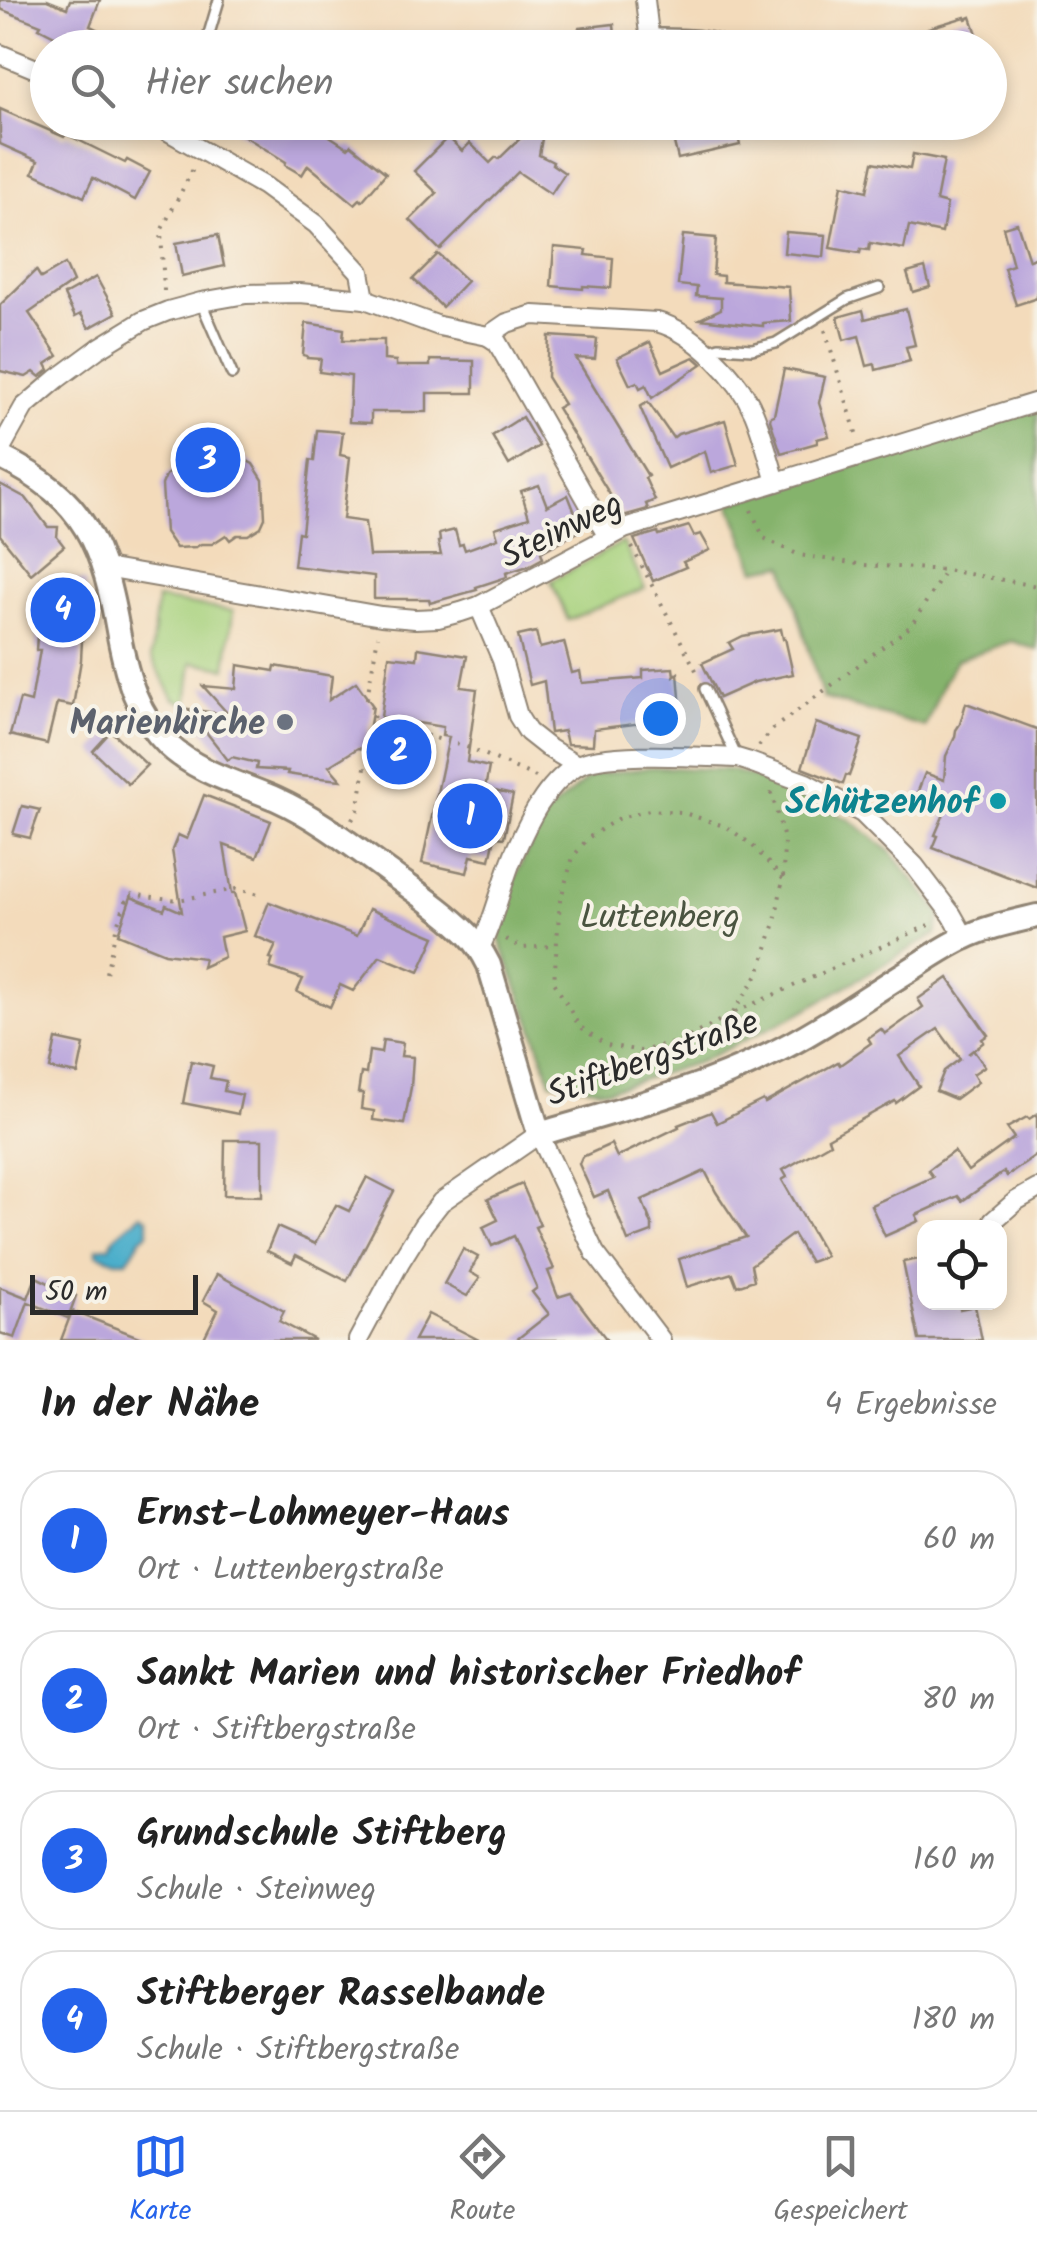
<!DOCTYPE html>
<html lang="de">
<head>
<meta charset="utf-8">
<style>
	:root { --surface:#fff; --page:#f2f2f2; --text:#222; --muted:#767676; --line:#e0e0e0; --accent:#2563eb }
	body { margin:0; font-family:Kalam,sans-serif; background:var(--page); color:var(--text) }
	.controls { position:absolute; right:30px; bottom:30px; display:grid; overflow:hidden; border-radius:20px; box-shadow:0 5px 15px #0003 }
	.controls button { width:90px; height:90px; display:grid; place-items:center; padding:0; border:0; border-bottom:2px solid var(--line); background:var(--surface); color:var(--text); font:50px sans-serif }
	.scale { position:absolute; left:30px; bottom:25px; width:168px; box-sizing:border-box; padding-left:10px; border:5px solid #2b2b2b; border-top:0; font-size:28px; line-height:35px; white-space:nowrap; color:#2b2b2b; -webkit-text-stroke:8px #f7f3e8; paint-order:stroke }
	.you { position:absolute; left:660px; top:718px; width:35px; height:35px; margin:-25px; border:8px solid #fff; border-radius:50%; background:#1a73e8; box-shadow:0 0 0 15px #1a73e833 }
	.badge { display:grid; place-items:center; width:65px; height:65px; border-radius:50%; background:var(--accent); color:#fff; font-size:32px; font-weight:700 }
	.pin { position:absolute; translate:-50% -50%; border:5px solid #fff; box-shadow:0 2px 10px #0006 }
	.list { margin:0; padding:0; list-style:none }
	h2 { display:flex; justify-content:space-between; align-items:center; height:130px; margin:0; padding:0 40px; font-size:42px }
	h2 small { font-size:32px; font-weight:400; color:var(--muted) }
	.list li { display:grid; grid-template-columns:65px 1fr auto; gap:30px; align-items:center; box-sizing:border-box; height:140px; margin:0 20px 20px; padding:0 20px; border:2px solid var(--line); border-radius:40px }
	.list b { display:block; font-size:38px; white-space:nowrap }
	.list p { margin:0; font-size:32px; white-space:nowrap; color:var(--muted) }
	.list em { font-size:32px; font-style:normal; color:var(--muted) }
	.icon { flex:none; width:55px; height:55px; fill:none; stroke:currentColor; stroke-width:2; stroke-linecap:round; stroke-linejoin:round }
	.map { position:relative; flex:none; width:1037px; height:1340px; overflow:hidden }
	.search { position:absolute; background:var(--surface); box-shadow:0 5px 15px #0003; left:30px; right:30px; top:30px; height:110px; display:flex; align-items:center; gap:25px; box-sizing:border-box; padding:0 35px; border-radius:55px; color:var(--muted); font-size:38px }
	.sheet { height:770px; background:var(--surface) }
	nav { display:flex; justify-content:space-around; align-items:center; box-sizing:border-box; height:140px; border-top:2px solid var(--line); background:var(--surface); font-size:28px; color:var(--muted) }
	nav a { display:grid; justify-items:center; gap:5px }
	nav .on { color:var(--accent) }
	.map>svg:first-child { display:block }
	.green { fill:#a7d17d; stroke:#697e54; stroke-width:2.5 }
	.forest { fill:#85b36c; stroke:#586f4c; stroke-width:2.5 }
	.water { fill:#4aadca; stroke:#3a6c7a; stroke-width:2.5 }
	.building { fill:#bba7dc }
	.lines { fill:none; stroke-linecap:round; stroke-linejoin:round }
	.service-casing { stroke:#8f8373; stroke-width:14 }
	.minor-casing { stroke:#8f8373; stroke-width:22 }
	.tertiary-casing { stroke:#8f8373; stroke-width:28 }
	.path { stroke:#8f8373; stroke-width:4; stroke-dasharray:2.5 8; stroke-linecap:butt }
	.service { stroke:#fff; stroke-width:9 }
	.minor { stroke:#fff; stroke-width:18 }
	.tertiary { stroke:#fff; stroke-width:22 }
	.worship-dot { fill:#6b7280; stroke:#f7f3e8; stroke-width:4 }
	.culture-dot { fill:#0f9aa8; stroke:#f7f3e8; stroke-width:4 }
	.labels { text-anchor:middle; stroke-width:8; stroke-linejoin:round; paint-order:stroke }
	.street-label { font-size:35px; fill:#2b2b2b; stroke:#f7f3e8 }
	.worship-label { font-size:35px; font-weight:bold; fill:#5b616d; stroke:#f7f3e8; text-anchor:end }
	.culture-label { font-size:35px; font-weight:bold; fill:#0d838f; stroke:#f7f3e8; text-anchor:end }
	.park-label { font-size:35px; fill:#4a5440; stroke:#f7f3e8 }
</style>
</head>
<body>
<div class="map">
<svg width="1037" height="1340" viewBox="0 0 1037 1340">
	<rect width="100%" height="100%" fill="#f7f3e8"/>
	<filter id="ink" filterUnits="userSpaceOnUse"><feTurbulence type="fractalNoise" baseFrequency=".01" numOctaves="2"/><feDisplacementMap in="SourceGraphic" scale="20" xChannelSelector="R" yChannelSelector="G"/><feConvolveMatrix kernelMatrix="1 2 1 2 8 2 1 2 1" color-interpolation-filters="sRGB"/></filter>
	<filter id="wash" filterUnits="userSpaceOnUse"><feTurbulence type="fractalNoise" baseFrequency=".0048" numOctaves="4" result="noise"/><feDisplacementMap in="SourceGraphic" scale="40" xChannelSelector="R" yChannelSelector="G"/><feGaussianBlur stdDeviation="2.25" result="paint"/><feColorMatrix in="noise" values="0 0 0 0 0 0 0 0 0 0 0 0 0 0 0 0 0 1.4 0 .05"/><feComposite in="paint" operator="in"/></filter>
	<g filter="url(#wash)">
		<rect width="100%" height="100%" fill="#f3dbbb"/>
		<g class="green">
			<polygon points="623,542 645,588 568,620 551,581"/>
			<polygon points="157,599 233,611 226,668 192,662 187,704 174,699 151,657"/>
		</g>
		<g class="forest">
			<polygon points="1037,408 1037,650 1012,641 956,660 943,683 925,727 823,698 784,565 756,570 730,503"/>
			<polygon points="653,767 731,770 779,785 852,821 891,852 941,914 936,934 800,1013 699,1062 608,1090 551,1082 531,1022 500,942 502,916 512,884 543,816 592,775"/>
		</g>
		<polygon class="water" points="141,1214 148,1219 148,1233 140,1240 127,1261 116,1261 97,1254 97,1248 110,1246 114,1237"/>
		<g id="blocks">
			<g class="building">
				<polygon points="0,0 47,0 67,8 70,0 100,0 90,26 136,48 95,48 80,41 78,48 39,28 41,25 0,9"/>
				<polygon points="965,17 966,19 971,17 982,48 934,48 928,28"/>
				<polygon points="614,24 616,48 581,48 579,28"/>
				<polygon points="0,109 64,137 66,134 125,163 127,160 150,172 135,200 93,178 84,197 33,173 38,161 0,144"/>
				<polygon points="222,122 308,122 348,148 351,145 386,173 362,201 360,199 355,204 308,165 302,175 285,165 286,162"/>
				<polygon points="537,122 545,122 539,155 553,162 552,164 565,173 551,194 518,172 440,250 410,220 437,193 414,171 448,137 462,151 470,143 490,163 496,157 499,159"/>
				<polygon points="669,122 734,122 740,145 678,159"/>
				<polygon points="913,154 944,160 936,201 947,204 942,233 909,226 904,249 870,243 869,250 861,249 860,253 830,248 842,185 867,191 873,162 910,169"/>
				<polygon points="1017,223 1029,260 1037,257 1037,298 1016,305 1004,268 1013,265 1003,227"/>
				<polygon points="786,232 826,235 824,257 784,253"/>
				<polygon points="218,235 224,266 182,276 176,243"/>
				<polygon points="683,235 716,238 713,275 723,276 723,282 789,287 791,321 763,323 763,326 700,319 721,309 721,298 696,296 697,287 678,285"/>
				<polygon points="554,247 587,250 586,255 613,258 611,288 583,286 583,289 551,286"/>
				<polygon points="438,254 467,281 442,307 413,279"/>
				<polygon points="65,264 73,282 29,313 58,356 46,364 49,370 40,377 34,372 26,377 0,371 0,305 36,270 41,278"/>
				<polygon points="925,268 930,287 913,292 907,273"/>
				<polygon points="96,277 116,313 89,328 81,314 75,317 64,295"/>
				<polygon points="906,309 915,345 906,347 910,361 876,370 875,364 867,366 859,336 844,340 838,317 863,310 865,319"/>
				<polygon points="306,323 344,329 343,340 384,340 384,360 396,361 396,366 430,366 430,360 474,361 474,393 427,393 427,412 371,412 371,423 349,422 351,376 319,372 321,359 307,358 307,356 303,355"/>
				<polygon points="549,336 597,339 595,359 576,358 648,476 645,478 655,500 646,504 648,509 623,516 557,408 564,404 547,377"/>
				<polygon points="650,342 663,371 694,357 702,364 652,398 646,385 640,388 637,382 630,385 617,358"/>
				<polygon points="784,369 825,377 819,403 829,436 817,439 817,443 781,453 770,420 771,416 774,415"/>
				<polygon points="648,402 673,438 678,434 725,420 738,465 711,473 705,451 667,468 640,407"/>
				<polygon points="522,417 539,446 509,465 492,436"/>
				<polygon points="317,430 343,432 340,455 350,457 343,519 365,522 369,556 441,555 438,542 440,541 439,534 455,530 459,545 463,544 465,550 498,538 495,528 529,517 521,491 539,485 547,506 568,495 582,530 541,552 543,558 528,566 506,573 507,577 476,587 477,590 430,603 429,599 374,599 374,576 294,566 298,532 302,533 310,460 314,461"/>
				<polygon points="218,446 253,464 263,480 265,518 261,527 248,535 237,535 230,540 226,535 212,544 201,544 196,547 176,548 165,532 162,485 166,475 208,448"/>
				<polygon points="0,484 26,498 48,527 58,527 57,537 64,546 31,574 0,535"/>
				<polygon points="689,526 694,536 701,534 710,550 683,562 686,567 653,581 634,539 658,532 659,535"/>
				<polygon points="41,579 85,582 81,660 73,706 57,703 47,744 10,735 20,699 31,702 40,650 36,650"/>
				<polygon points="781,629 783,639 785,638 793,674 755,682 719,698 702,663 733,649 729,643 743,636"/>
				<polygon points="536,632 540,648 564,642 572,673 580,671 582,683 643,678 643,670 673,668 674,676 678,673 681,710 652,712 653,718 643,719 643,723 594,729 593,745 567,744 564,731 550,733 544,681 530,685 518,636"/>
				<polygon points="418,648 467,656 461,687 477,689 467,762 489,767 485,789 513,795 504,838 495,837 490,860 471,856 467,873 422,863 449,737 442,736 443,727 381,717 389,656 417,659"/>
				<polygon points="238,665 274,671 275,666 332,676 329,700 356,682 373,706 366,750 358,748 329,766 341,780 300,776 287,774 288,771 256,769 257,763 232,757 228,760 188,709 229,715 203,686 236,689"/>
				<polygon points="966,703 1037,729 1037,888 933,848 938,836 935,835 947,807 916,796 925,773 944,780 946,756 955,737 956,730 960,724"/>
				<polygon points="816,723 862,739 849,776 846,775 843,784 802,768"/>
				<polygon points="111,731 147,765 128,784 93,751"/>
				<polygon points="204,795 271,821 257,857 224,845 232,893 235,893 245,931 220,937 224,957 202,967 204,958 165,953 118,934 131,897 164,910 166,905 182,912 172,850 178,835 187,839"/>
				<polygon points="22,806 40,810 30,838 13,834"/>
				<polygon points="269,902 357,936 369,909 435,937 419,972 380,956 353,991 340,985 330,1007 297,992 303,979 270,968 273,959 270,958 276,945 255,936"/>
				<polygon points="948,978 988,1035 982,1039 984,1042 968,1054 973,1050 985,1066 973,1074 978,1082 955,1099 936,1091 944,1071 960,1059 938,1029 899,1056 919,1086 896,1103 895,1101 828,1138 830,1143 783,1170 787,1177 782,1180 826,1256 810,1262 793,1234 751,1265 754,1280 737,1286 732,1273 687,1287 679,1259 746,1237 716,1192 705,1171 642,1200 652,1225 652,1232 628,1241 608,1191 594,1197 579,1164 582,1157 611,1144 617,1157 679,1127 678,1125 711,1112 717,1123 763,1100 765,1103 838,1062 840,1065 871,1043 868,1038 881,1029 885,1034 923,1007 918,999"/>
				<polygon points="56,1039 84,1045 78,1074 50,1069"/>
				<polygon points="383,1040 403,1043 401,1056 413,1057 411,1087 404,1124 373,1120 374,1111 361,1109 363,1093 358,1093 361,1073 366,1074 369,1051 381,1053"/>
				<polygon points="191,1061 213,1066 210,1078 226,1081 224,1091 242,1095 238,1114 183,1103"/>
				<polygon points="1037,1114 1037,1155 1007,1176 1004,1172 962,1201 958,1196 916,1215 919,1221 885,1236 871,1205 933,1177 928,1170 954,1151 968,1171 1014,1138 1007,1128 1027,1117 1029,1119"/>
				<polygon points="225,1140 262,1140 262,1196 224,1195"/>
				<polygon points="367,1177 394,1191 347,1281 296,1255 292,1263 267,1251 277,1227 315,1244 336,1205 349,1211"/>
				<polygon points="522,1184 540,1225 535,1227 554,1269 548,1271 558,1297 571,1293 607,1340 516,1340 549,1314 532,1292 537,1288 514,1236 492,1246 483,1227 498,1220 488,1199"/>
				<polygon points="463,1249 478,1257 470,1272 480,1278 467,1296 444,1284"/>
				<polygon points="924,1258 924,1302 959,1302 960,1309 975,1306 982,1340 919,1340 903,1262"/>
				<polygon points="217,1274 284,1311 279,1321 315,1340 203,1340 218,1310 203,1301"/>
				<polygon points="36,1277 76,1296 68,1318 28,1302 15,1338 0,1333 0,1287 28,1298"/>
				<polygon points="72,1311 144,1339 143,1340 61,1340"/>
				<polygon points="428,1314 479,1340 414,1340"/>
			</g>
		</g>
	</g>
	<g filter="url(#ink)">
		<use href="#blocks" fill-opacity="0" stroke="#8f8373" stroke-width="2.5"/>
		<g class="lines">
			<g class="service-casing">
				<g id="service">
					<polyline points="203,48 208,37 219,0"/>
					<path d="M 649,48 L 649,34 C 676,34 711,32 734,48"/>
					<polyline points="201,302 232,374"/>
					<polyline points="707,351 719,347 752,349 776,343 847,299 879,288"/>
					<polyline points="705,689 736,756"/>
				</g>
			</g>
			<g class="minor-casing">
				<g id="minor">
					<polyline points="645,0 649,34"/>
					<polyline points="0,54 48,74"/>
					<polyline points="152,122 264,186 316,224 360,272 365,299"/>
					<polyline points="488,336 497,342 608,537"/>
					<path d="M 0,450 L 24,407 L 57,379 L 99,348 L 143,321 L 168,311 L 201,302 L 246,294 L 300,293 L 365,299 L 439,326 L 488,336 L 507,323 L 533,315 L 657,322 C 695,332 739,378 754,413 C 763,435 769,459 776,482"/>
					<polyline points="105,568 381,616 415,619 438,618 461,612 479,606 624,529 1037,402"/>
					<polyline points="479,606 502,660 518,716 528,732 547,747 577,765"/>
					<path d="M 480,948 C 495,918 501,885 514,854 C 528,822 545,785 576,766 C 603,750 703,757 737,758 L 747,761 L 806,783 L 862,813 L 914,865 L 952,915 L 965,938"/>
					<polyline points="993,1221 1016,1201 1037,1189"/>
					<polyline points="358,1340 400,1262 423,1225 441,1202 539,1134 595,1253 661,1340"/>
				</g>
			</g>
			<g class="tertiary-casing">
				<path id="tertiary" d="M 0,457 C 87,499 103,546 119,636 C 127,677 137,715 168,745 C 198,773 239,783 276,799 C 318,818 353,846 390,873 C 416,892 445,911 468,934 C 477,943 483,953 489,965 L 539,1134 C 616,1111 696,1091 769,1055 C 817,1032 860,1001 905,973 C 925,961 944,947 964,938 C 987,927 1012,922 1037,916"/>
			</g>
			<g class="path">
				<polyline points="164,291 161,231 193,169"/>
				<polyline points="825,330 857,436"/>
				<polyline points="751,510 764,538 799,555 864,565 946,570 1037,586"/>
				<polyline points="632,547 699,676"/>
				<polyline points="374,728 428,736 470,748 536,777"/>
				<polyline points="368,736 372,735 376,773"/>
				<polyline points="759,746 774,728 911,626 946,570"/>
				<polyline points="352,820 358,810 374,713 367,698 378,636"/>
				<polyline points="783,879 752,845 727,827 681,812 649,810 617,819 588,838 573,857 560,901 554,982 579,1026 606,1045 641,1051 682,1041 733,1013 934,923"/>
				<polyline points="506,939 522,948 554,946"/>
				<polyline points="106,973 117,925 129,894 178,900 236,889 259,894"/>
				<polyline points="733,1013 759,973 774,926 783,879 784,839 771,791"/>
			</g>
			<use href="#service" class="service"/>
			<use href="#minor" class="minor"/>
			<use href="#tertiary" class="tertiary"/>
		</g>
	</g>
	<circle class="worship-dot" cx="285" cy="722" r="10"/>
	<circle class="culture-dot" cx="998" cy="801" r="10"/>
	<g class="labels">
		<g class="street-label">
			<text transform="translate(561 529) rotate(-26)" y="12">Steinweg</text>
			<text transform="translate(652 1057) rotate(-20)" y="12">Stiftbergstraße</text>
		</g>
		<g class="worship-label">
			<text x="265" y="734">Marienkirche</text>
		</g>
		<g class="culture-label">
			<text x="978" y="813">Schützenhof</text>
		</g>
		<g class="park-label">
			<text x="660" y="928">Luttenberg</text>
		</g>
	</g>
</svg>
<div class="controls">
<button><svg class="icon" aria-label="locate" viewBox="0 0 24 24"><circle cx="12" cy="12" r="6"/><path d="M12 2v4M12 18v4M2 12h4M18 12h4"/></svg></button>
</div>
<div class="scale">50 m</div>
<div class="you"></div>
<div class="pin badge" style="left:470px;top:816px">1</div>
<div class="pin badge" style="left:399px;top:752px">2</div>
<div class="pin badge" style="left:208px;top:460px">3</div>
<div class="pin badge" style="left:63px;top:610px">4</div>
<div class="search"><svg class="icon" aria-label="search" viewBox="0 0 24 24"><circle cx="10" cy="10" r="6"/><path d="M15 15l6 6"/></svg>Hier suchen</div>
</div>
<section class="sheet">
<h2>In der Nähe<small>4 Ergebnisse</small></h2>
<ul class="list">
<li><span class="badge">1</span><div><b>Ernst-Lohmeyer-Haus</b><p>Ort · Luttenbergstraße</p></div><em>60 m</em></li>
<li><span class="badge">2</span><div><b>Sankt Marien und historischer Friedhof</b><p>Ort · Stiftbergstraße</p></div><em>80 m</em></li>
<li><span class="badge">3</span><div><b>Grundschule Stiftberg</b><p>Schule · Steinweg</p></div><em>160 m</em></li>
<li><span class="badge">4</span><div><b>Stiftberger Rasselbande</b><p>Schule · Stiftbergstraße</p></div><em>180 m</em></li>
</ul>
</section>
<nav>
<a class="on"><svg class="icon" aria-label="map" viewBox="0 0 24 24"><path d="M3 6l6-2 6 2 6-2v14l-6 2-6-2-6 2zM9 4v14M15 6v14"/></svg>Karte</a>
<a><svg class="icon" aria-label="directions" viewBox="0 0 24 24"><path d="M12 3l9 9-9 9-9-9zM9 14v-3h6M13 9l2 2-2 2"/></svg>Route</a>
<a><svg class="icon" aria-label="saved" viewBox="0 0 24 24"><path d="M7 4h10v16l-5-4-5 4z"/></svg>Gespeichert</a>
</nav>
</body>
</html>
